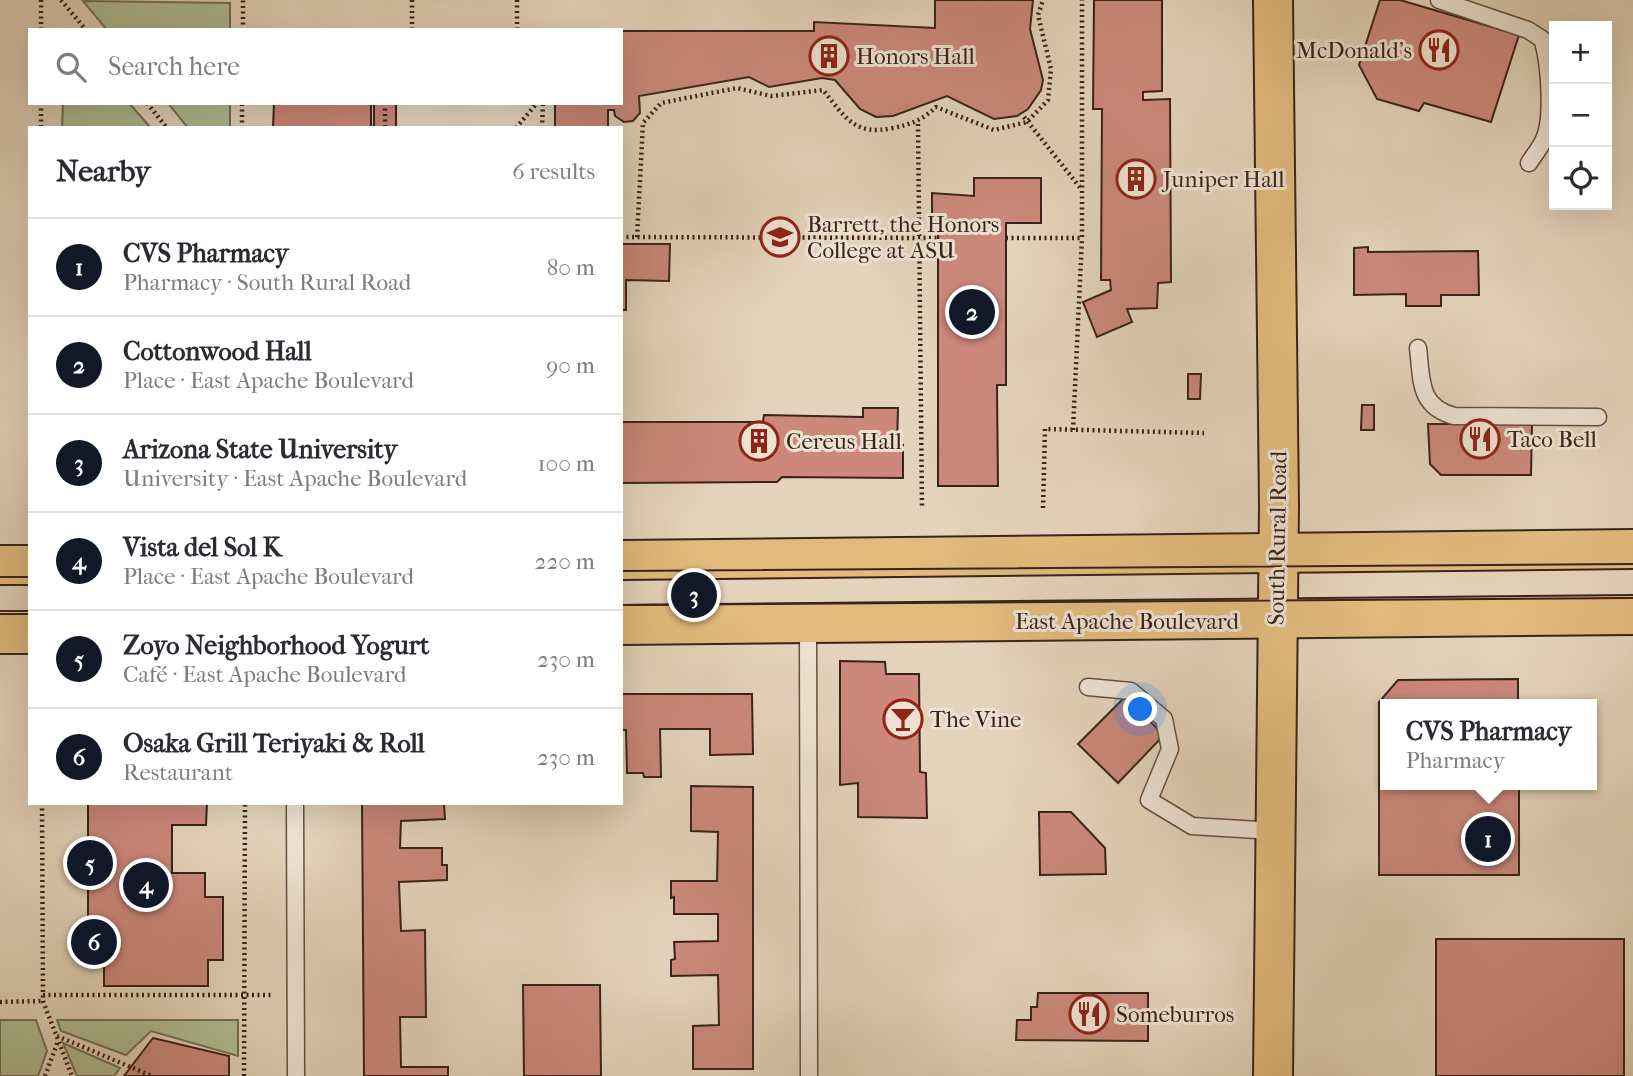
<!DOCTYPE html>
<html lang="en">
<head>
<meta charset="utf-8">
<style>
	:root { --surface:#fff; --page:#f2f2f3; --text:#2b2b33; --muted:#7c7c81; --line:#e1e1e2; --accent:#111827 }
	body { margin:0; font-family:"IM FELL French Canon",serif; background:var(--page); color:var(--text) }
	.controls { position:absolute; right:21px; top:21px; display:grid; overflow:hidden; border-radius:0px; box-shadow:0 7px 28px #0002 }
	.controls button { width:63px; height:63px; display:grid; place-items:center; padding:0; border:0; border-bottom:2px solid var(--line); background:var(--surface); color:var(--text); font:35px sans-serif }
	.you { position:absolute; left:1141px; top:710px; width:24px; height:24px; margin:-18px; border:5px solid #fff; border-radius:50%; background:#1a73e8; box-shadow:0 0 0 10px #1a73e833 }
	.badge { display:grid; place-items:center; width:46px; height:46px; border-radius:50%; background:var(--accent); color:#fff; font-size:23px; font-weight:700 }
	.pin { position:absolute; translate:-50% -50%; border:4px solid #fff; box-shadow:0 2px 7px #0006 }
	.popup { position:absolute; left:1380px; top:699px; width:217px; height:91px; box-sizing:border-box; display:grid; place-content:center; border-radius:0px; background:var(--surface); filter:drop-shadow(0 2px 5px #0005); font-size:23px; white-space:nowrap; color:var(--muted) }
	.popup b { font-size:26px; color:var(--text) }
	.popup::after { content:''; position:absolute; left:50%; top:100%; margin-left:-14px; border:14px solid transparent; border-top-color:var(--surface) }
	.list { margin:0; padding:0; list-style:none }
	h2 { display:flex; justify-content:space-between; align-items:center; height:91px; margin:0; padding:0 28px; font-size:30px }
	h2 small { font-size:23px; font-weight:400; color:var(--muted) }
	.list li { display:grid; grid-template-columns:46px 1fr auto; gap:21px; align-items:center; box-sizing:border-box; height:98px; padding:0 28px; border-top:2px solid var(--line) }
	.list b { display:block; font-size:26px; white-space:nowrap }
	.list p { margin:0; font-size:23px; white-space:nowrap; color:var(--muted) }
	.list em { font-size:23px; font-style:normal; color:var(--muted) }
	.icon { flex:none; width:38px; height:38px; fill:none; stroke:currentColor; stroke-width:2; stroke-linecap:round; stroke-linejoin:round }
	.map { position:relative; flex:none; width:1633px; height:1076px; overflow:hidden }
	.search { position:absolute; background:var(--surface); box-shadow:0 7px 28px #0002; left:28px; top:28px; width:595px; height:77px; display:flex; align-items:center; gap:18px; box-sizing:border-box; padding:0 24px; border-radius:0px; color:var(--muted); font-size:26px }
	.panel { position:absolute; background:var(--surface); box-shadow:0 7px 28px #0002; left:28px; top:126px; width:595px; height:679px; border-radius:0px }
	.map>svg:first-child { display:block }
	.green { fill:#afbe93; stroke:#747056; stroke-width:2 }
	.building { fill:#cb887b; stroke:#39231a; stroke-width:2 }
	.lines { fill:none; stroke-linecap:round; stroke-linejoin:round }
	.lane-casing { stroke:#644f42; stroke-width:19 }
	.primary-casing { stroke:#39231a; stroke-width:42 }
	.path { stroke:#39231a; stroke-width:4.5; stroke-dasharray:2 3.5; stroke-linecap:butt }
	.lane { stroke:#ede2d2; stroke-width:16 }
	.primary { stroke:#e2ba7d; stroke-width:38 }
	.tram { stroke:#39231a; stroke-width:2 }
	.labels { text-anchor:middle; stroke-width:6; stroke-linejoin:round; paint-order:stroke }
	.poi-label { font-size:23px; fill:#39231a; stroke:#ede2d2; text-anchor:start }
	.street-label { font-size:23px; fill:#39231a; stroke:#ede2d2 }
</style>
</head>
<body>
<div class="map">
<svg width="1633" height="1076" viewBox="0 0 1633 1076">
	<rect width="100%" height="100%" fill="#e3d3ba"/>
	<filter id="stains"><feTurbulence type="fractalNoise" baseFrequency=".00286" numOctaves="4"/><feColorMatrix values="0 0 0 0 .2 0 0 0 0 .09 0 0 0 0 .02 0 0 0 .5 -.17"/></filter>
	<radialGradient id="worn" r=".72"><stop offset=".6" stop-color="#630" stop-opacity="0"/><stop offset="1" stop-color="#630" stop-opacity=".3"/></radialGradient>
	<g class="green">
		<polygon points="83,1 230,3 230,30 107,30"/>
		<polygon points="63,103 129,103 151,128 62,128"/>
		<polygon points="168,103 230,103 230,128 188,128"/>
		<polygon points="0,1020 36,1020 47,1051 38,1076 0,1076"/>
		<polygon points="57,1020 238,1020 238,1056 151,1031 126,1055 61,1031"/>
		<polygon points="63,1043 120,1068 114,1076 77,1076"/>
	</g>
	<g class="building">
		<polygon points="935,0 1033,0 1030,29 1043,80 1041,90 1028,109 1017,116 994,119 947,96 893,116 876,117 860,109 835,80 822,78 769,87 749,77 639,96 640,113 633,121 624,122 615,116 614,110 608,110 608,128 555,128 555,103 621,103 621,31 814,31 814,22 935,28"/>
		<polygon points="1094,0 1162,0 1162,91 1143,92 1143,100 1170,99 1171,282 1158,283 1157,308 1127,309 1132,322 1097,337 1083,302 1111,290 1110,280 1101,280 1102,109 1093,109"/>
		<polygon points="1380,0 1400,0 1519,35 1491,122 1424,103 1419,111 1377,99 1359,65"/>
		<polygon points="274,103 371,103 371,128 273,128"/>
		<rect x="374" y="103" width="22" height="25"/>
		<polygon points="974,178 1041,178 1041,223 1006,223 1006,385 997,385 998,486 938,486 938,225 932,225 932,193 974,196"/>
		<polygon points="621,244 670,244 669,281 626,280 626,310 621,310"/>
		<polygon points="1368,247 1368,252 1478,251 1479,295 1441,295 1441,306 1406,306 1406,294 1354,295 1354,248"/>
		<polygon points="1188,374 1201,374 1200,399 1188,399"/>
		<polygon points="1362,405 1374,405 1374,430 1361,430"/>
		<polygon points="863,408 898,408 897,446 903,445 903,478 782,477 777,482 621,483 621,422 763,422 764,415 863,417"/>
		<polygon points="1428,424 1532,424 1531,475 1441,475 1430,464"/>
		<polygon points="840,661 885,662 886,674 919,674 920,772 926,773 927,818 858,817 858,783 840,785"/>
		<polygon points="1518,679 1518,704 1385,704 1385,785 1519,785 1519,875 1379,875 1379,702 1398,680"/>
		<polygon points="621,694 752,694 753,754 710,755 710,729 660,729 661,777 644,777 643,773 627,773 626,730 621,730"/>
		<polygon points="1125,697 1164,735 1118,783 1078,744"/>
		<polygon points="691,786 753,787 753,1069 693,1069 693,1026 719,1025 718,975 671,976 671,960 675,959 674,942 718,941 718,914 674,914 674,897 671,898 671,881 717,881 718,832 691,831"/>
		<polygon points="88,803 228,803 207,803 206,825 172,825 172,873 205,873 205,897 223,897 223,960 208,960 208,986 104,986 104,967 88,967"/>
		<polygon points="362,803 448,803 444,804 445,819 401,821 400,848 442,848 442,865 447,865 447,880 399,882 401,931 425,930 426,1017 400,1017 401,1067 448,1067 448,1076 364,1076"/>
		<polygon points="1039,812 1071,812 1105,848 1106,874 1040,875"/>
		<rect x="1436" y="939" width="188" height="137"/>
		<polygon points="523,985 600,985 601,1076 524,1076"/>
		<polygon points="1038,993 1148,993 1148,1041 1016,1040 1017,1020 1031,1020 1031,1007 1037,1007"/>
		<polygon points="153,1038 229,1056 229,1076 124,1076"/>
	</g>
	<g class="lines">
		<g class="lane-casing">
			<g id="lane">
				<path d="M 1439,0 L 1528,30 L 1542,39 C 1549,60 1554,118 1544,139 C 1541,147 1534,155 1529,163"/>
				<path d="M 1418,348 C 1422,380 1418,406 1454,416 L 1598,417"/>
				<polyline points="808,624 809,1076"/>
				<polyline points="1088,687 1131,691 1164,719 1170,749 1149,800 1192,826 1274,831"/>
				<polyline points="295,803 296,1076"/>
			</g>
		</g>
		<g class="primary-casing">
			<g id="primary">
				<polyline points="1273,0 1279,505 1273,1076"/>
				<polyline points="621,560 1633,549"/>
				<polyline points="0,565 30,565"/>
				<polyline points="621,625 1633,615"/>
				<polyline points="0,634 30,634"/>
			</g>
		</g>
		<g class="path">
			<polyline points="41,0 41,30"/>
			<polyline points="61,0 86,30"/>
			<polyline points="412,0 412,30"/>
			<polyline points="517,0 517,30"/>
			<polyline points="243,30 243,0"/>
			<polyline points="41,103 41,128"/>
			<polyline points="147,103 167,128"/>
			<polyline points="385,103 385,128"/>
			<polyline points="1024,117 1082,190"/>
			<polyline points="918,124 922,508"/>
			<polyline points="242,128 242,103"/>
			<polyline points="516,128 537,103"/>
			<polyline points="542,128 543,103"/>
			<polyline points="621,237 938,238"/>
			<path d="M 637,237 L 643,123 L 661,103 L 737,88 L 771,96 L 823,90 C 846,118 854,136 893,128 C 912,124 922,120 936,107 L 994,130 L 1027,122 L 1048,100 L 1051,69 L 1038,15 L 1043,0"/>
			<polyline points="1006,238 1082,238 1082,0"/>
			<polyline points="1073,430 1082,238"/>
			<polyline points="1043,508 1045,429 1204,433"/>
			<polyline points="42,803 43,1001 72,1076"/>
			<polyline points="43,995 273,995"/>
			<polyline points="0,1002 43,1001"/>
			<polyline points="57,1036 152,1076"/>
			<polyline points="45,1076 58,1041"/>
			<polyline points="244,1076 245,803"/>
		</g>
		<use href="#lane" class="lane"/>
		<use href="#primary" class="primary"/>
		<g class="tram">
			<polyline points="621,571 1633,564"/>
			<polyline points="0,577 30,577"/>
			<polyline points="621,605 1633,598"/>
			<polyline points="0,611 30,611"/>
		</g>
	</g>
	<defs>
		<g id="restaurant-ring" transform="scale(2.0125)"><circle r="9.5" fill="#ede2d2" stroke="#8f2418" stroke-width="1.5"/><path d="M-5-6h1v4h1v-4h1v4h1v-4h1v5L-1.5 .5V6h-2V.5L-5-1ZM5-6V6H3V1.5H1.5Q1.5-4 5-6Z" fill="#8f2418"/></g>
		<g id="building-ring" transform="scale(2.0125)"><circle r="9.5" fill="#ede2d2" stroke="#8f2418" stroke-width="1.5"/><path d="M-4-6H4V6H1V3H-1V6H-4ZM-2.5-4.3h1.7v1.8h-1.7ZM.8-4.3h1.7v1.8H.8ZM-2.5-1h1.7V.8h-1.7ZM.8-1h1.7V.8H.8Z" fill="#8f2418"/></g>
		<g id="university-ring" transform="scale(2.0125)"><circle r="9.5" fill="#ede2d2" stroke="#8f2418" stroke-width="1.5"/><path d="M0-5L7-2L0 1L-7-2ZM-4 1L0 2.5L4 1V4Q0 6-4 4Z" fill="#8f2418"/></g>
		<g id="bar-ring" transform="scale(2.0125)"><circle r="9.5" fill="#ede2d2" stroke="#8f2418" stroke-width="1.5"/><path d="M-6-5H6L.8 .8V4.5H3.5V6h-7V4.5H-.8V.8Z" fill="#8f2418"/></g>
	</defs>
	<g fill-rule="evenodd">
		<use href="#restaurant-ring" x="1439" y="50"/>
		<use href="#building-ring" x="829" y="56"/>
		<use href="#building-ring" x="1136" y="179"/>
		<use href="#university-ring" x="780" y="237"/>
		<use href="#restaurant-ring" x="1480" y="439"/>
		<use href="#building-ring" x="759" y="441"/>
		<use href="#bar-ring" x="903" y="719"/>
		<use href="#restaurant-ring" x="1089" y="1014"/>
	</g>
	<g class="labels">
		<g class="poi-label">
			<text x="1412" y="58" text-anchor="end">McDonald's</text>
			<text x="856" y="64">Honors Hall</text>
			<text x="1163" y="187">Juniper Hall</text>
			<text x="807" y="232">Barrett, the Honors<tspan x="807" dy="26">College at ASU</tspan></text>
			<text x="1507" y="447">Taco Bell</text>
			<text x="786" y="449">Cereus Hall</text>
			<text x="930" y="727">The Vine</text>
			<text x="1116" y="1022">Someburros</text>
		</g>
		<g class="street-label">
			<text transform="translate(1277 538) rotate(-89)" y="8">South Rural Road</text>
			<text x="1127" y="629">East Apache Boulevard</text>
		</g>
	</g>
	<rect width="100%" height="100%" filter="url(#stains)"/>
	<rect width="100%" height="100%" fill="url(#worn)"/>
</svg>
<div class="controls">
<button>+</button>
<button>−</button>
<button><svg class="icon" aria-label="locate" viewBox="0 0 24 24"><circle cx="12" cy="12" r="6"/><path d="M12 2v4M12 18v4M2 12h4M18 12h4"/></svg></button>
</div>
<div class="you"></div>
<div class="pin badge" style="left:1488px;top:839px">1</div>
<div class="popup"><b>CVS Pharmacy</b>Pharmacy</div>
<div class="pin badge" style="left:972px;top:312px">2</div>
<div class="pin badge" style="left:694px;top:595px">3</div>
<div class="pin badge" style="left:146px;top:885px">4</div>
<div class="pin badge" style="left:90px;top:863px">5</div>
<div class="pin badge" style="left:94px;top:942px">6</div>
<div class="search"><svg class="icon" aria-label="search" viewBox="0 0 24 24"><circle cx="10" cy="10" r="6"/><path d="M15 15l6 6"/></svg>Search here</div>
<section class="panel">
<h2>Nearby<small>6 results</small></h2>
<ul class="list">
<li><span class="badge">1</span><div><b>CVS Pharmacy</b><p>Pharmacy · South Rural Road</p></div><em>80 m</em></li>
<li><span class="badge">2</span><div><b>Cottonwood Hall</b><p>Place · East Apache Boulevard</p></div><em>90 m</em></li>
<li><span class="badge">3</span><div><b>Arizona State University</b><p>University · East Apache Boulevard</p></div><em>100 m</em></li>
<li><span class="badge">4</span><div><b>Vista del Sol K</b><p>Place · East Apache Boulevard</p></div><em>220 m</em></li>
<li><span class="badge">5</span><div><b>Zoyo Neighborhood Yogurt</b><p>Café · East Apache Boulevard</p></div><em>230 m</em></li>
<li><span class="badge">6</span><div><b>Osaka Grill Teriyaki &amp; Roll</b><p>Restaurant</p></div><em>230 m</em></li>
</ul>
</section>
</div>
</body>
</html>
